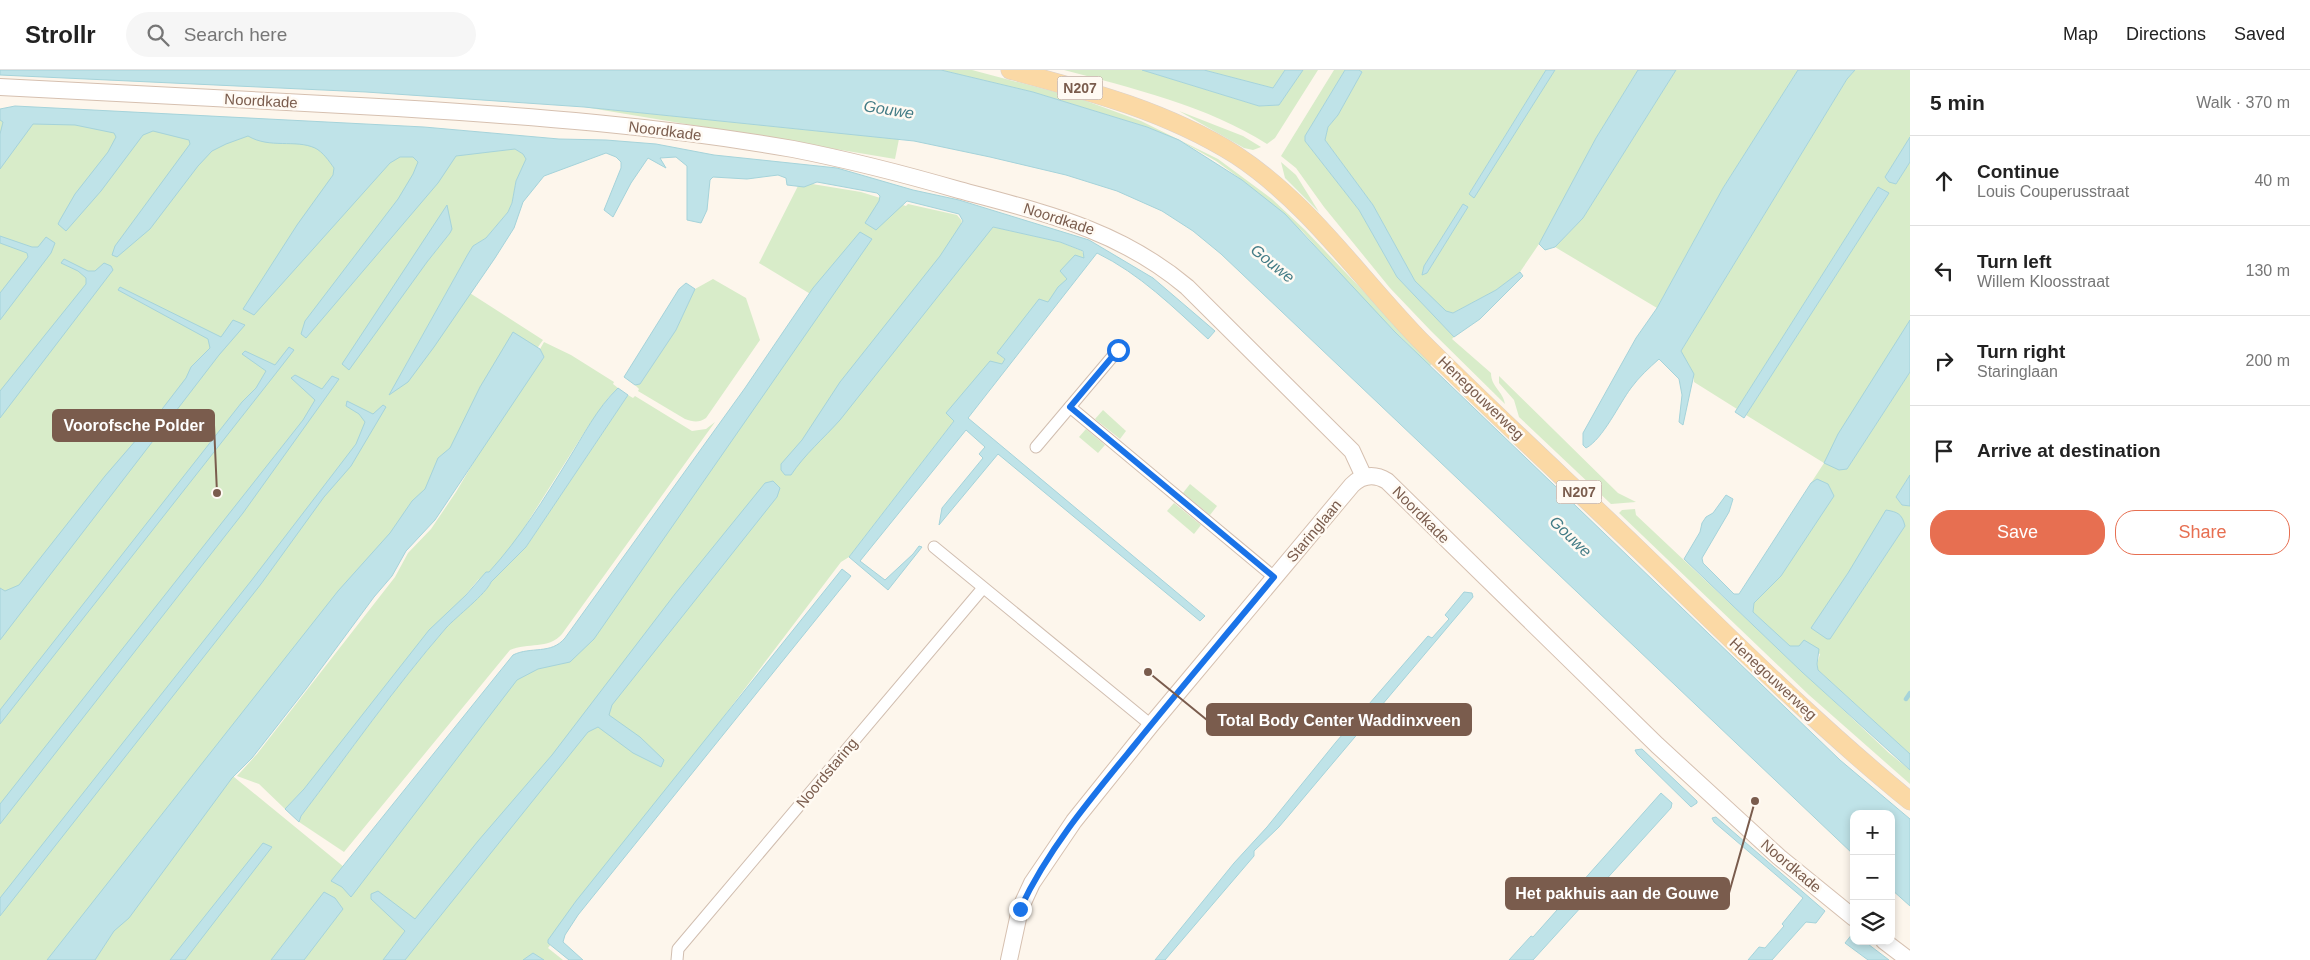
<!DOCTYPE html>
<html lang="en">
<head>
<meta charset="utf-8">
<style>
	:root { --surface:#fff; --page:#f6f6f6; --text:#222; --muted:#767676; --line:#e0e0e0; --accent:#e76f51 }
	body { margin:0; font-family:Helvetica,sans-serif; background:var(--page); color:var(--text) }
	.controls { position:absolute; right:15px; bottom:15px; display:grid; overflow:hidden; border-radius:10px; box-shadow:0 2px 8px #0003 }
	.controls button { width:45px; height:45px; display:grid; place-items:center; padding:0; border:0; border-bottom:1px solid var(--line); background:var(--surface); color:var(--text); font:25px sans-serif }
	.stop { position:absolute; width:15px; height:15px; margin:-11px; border:4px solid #1a73e8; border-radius:50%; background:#fff }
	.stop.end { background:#1a73e8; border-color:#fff; box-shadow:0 1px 5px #0008 }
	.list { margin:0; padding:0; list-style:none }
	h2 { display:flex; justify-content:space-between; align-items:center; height:65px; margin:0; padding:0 20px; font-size:21px }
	h2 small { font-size:16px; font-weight:400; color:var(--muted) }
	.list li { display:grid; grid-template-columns:32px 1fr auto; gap:15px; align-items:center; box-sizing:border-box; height:90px; padding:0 20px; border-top:1px solid var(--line) }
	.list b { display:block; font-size:19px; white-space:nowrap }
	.list p { margin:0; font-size:16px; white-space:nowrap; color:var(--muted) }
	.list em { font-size:16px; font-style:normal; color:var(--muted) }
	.actions { display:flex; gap:10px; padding:15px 20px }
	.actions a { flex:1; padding:11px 0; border:1px solid var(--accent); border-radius:20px; text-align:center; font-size:18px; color:var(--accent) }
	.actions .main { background:var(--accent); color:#fff }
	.icon { flex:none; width:28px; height:28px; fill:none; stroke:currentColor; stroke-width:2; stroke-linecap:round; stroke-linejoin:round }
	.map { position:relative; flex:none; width:1910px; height:890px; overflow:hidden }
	header { display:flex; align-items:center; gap:30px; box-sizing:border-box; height:70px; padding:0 25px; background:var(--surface); border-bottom:1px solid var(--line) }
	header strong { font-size:24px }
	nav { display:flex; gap:28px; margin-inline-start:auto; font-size:18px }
	.search { width:350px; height:45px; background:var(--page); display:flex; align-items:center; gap:12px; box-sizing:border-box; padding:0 18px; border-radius:28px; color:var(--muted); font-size:19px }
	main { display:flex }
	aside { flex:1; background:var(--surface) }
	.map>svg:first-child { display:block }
	.green { fill:#d8ecc9; fill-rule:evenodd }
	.water { fill:#bfe3e8; stroke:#a5d3da }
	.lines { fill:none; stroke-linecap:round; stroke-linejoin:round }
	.stream { stroke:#a5d3da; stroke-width:4.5 }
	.street-casing { stroke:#d1beb0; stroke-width:13 }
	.secondary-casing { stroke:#d6c0b0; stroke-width:18 }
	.primary-casing { stroke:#dad1cd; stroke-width:19 }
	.street { stroke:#fff; stroke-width:11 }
	.secondary { stroke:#fff; stroke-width:16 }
	.primary { stroke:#fbd9a5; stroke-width:18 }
	.route { stroke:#1a73e8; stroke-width:6 }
	.labels { text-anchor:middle; stroke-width:5; stroke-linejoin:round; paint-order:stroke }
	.shield { fill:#fffaf3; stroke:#a28b7f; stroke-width:1 }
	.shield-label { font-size:14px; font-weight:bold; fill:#7a5c4d }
	.street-label { font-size:15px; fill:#7a5c4d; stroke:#fffaf3 }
	.water-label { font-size:16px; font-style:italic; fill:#437c86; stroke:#fffaf3 }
	.leader { fill:none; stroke:#7a5c4d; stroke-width:2 }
	.callout-dot { fill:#7a5c4d; stroke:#fffaf3; stroke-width:2 }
	.callout { fill:#7a5c4d; stroke:#7a5c4d; stroke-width:2 }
	.callout-label { font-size:16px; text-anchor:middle; font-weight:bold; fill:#fff }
</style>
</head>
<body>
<header>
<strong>Strollr</strong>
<div class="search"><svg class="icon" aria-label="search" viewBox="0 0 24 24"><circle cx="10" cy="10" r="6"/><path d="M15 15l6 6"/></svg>Search here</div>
<nav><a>Map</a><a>Directions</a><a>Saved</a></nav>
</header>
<main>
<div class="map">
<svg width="1910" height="890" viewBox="0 0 1910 890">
	<rect width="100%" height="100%" fill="#fdf6ec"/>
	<g class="green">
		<polygon points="941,0 972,0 1078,28 1141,51 1218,89 1272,129 1305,160 1432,293 1430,296 1359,226 1303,162 1242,110 1216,91 1179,70 1147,57 1033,22"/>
		<path d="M 1064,0 L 1142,0 L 1259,36 L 1279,35 L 1303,0 L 1318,0 L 1275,68 L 1267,74 C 1210,37 1129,17 1064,0 Z"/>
		<polygon points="1204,0 1285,0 1273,18"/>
		<path d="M 1334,0 L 1345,0 L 1305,66 L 1305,71 L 1359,140 L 1397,207 L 1454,267 L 1452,269 L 1491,303 C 1491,317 1503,321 1505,334 L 1431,261 L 1390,218 L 1324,137 L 1296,98 L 1281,86 Z"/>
		<path d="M 1359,0 L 1546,0 L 1469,124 L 1474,127 L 1555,0 L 1638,0 L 1596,68 L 1539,174 L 1520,202 L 1496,220 L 1453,243 L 1446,242 L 1415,211 L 1373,135 L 1325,70 L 1328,57 L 1338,45 L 1362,2 ZM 1463,134 L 1467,138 L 1427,203 L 1422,204 L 1424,196 Z"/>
		<polygon points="1676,0 1798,0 1723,118 1657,238 1555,177 1583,148"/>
		<path d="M 1855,0 L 1910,0 L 1910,67 L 1885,107 L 1896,114 L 1910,92 L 1910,250 L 1879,300 L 1847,399 L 1910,302 L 1910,405 L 1896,427 L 1902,435 L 1910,436 L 1910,684 L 1818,600 L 1817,594 L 1820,584 L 1799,576 L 1790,577 L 1753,542 L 1754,533 L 1781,506 L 1817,409 L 1811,413 L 1824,393 L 1746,345 L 1889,123 L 1878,117 L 1737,339 L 1694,312 C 1694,298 1686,293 1681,281 L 1847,9 ZM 1905,456 L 1830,569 L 1812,558 L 1848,503 Z"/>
		<polygon points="584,37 899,69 895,89"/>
		<polygon points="1179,41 1243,66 1261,77 1253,80 1244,78"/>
		<path d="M 0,44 L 515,79 L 523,84 L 526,89 L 516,111 L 512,133 L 508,142 L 486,168 L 473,176 L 468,184 L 403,300 L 462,218 L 543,270 L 394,481 L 223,698 L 355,806 L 513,603 L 572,576 L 817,228 L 759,193 L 800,112 L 861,122 L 906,136 L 908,134 L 957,145 L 962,151 L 961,153 L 989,162 L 993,157 L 1060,172 L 1082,181 L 1085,188 L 1048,232 L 999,285 L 1005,289 L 1002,294 L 951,348 L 954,351 L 849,487 L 841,492 L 548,878 L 563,890 L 0,890 ZM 450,152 L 450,163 L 427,192 Z"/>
		<polygon points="1281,92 1296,105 1319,142 1285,108"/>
		<path d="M 713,209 L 746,228 L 760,270 L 706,348 C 699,353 693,352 685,349 L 638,321 L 639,319 L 635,315 L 640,314 L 676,260 L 695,219 Z"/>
		<polygon points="544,272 571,285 614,312 613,314 618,318 609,327 587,358 512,477 489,502 478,510 304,719 285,739 259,714 237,706 257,684 395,507 408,483 431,459 456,422 488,368 544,287 540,279"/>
		<polygon points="1499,306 1618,423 1636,432 1611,434 1519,347 1514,330 1499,313"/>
		<path d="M 628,325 L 633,328 L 635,326 L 692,361 L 706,359 L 715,352 L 562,564 C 548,580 528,572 510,580 L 344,782 L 299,752 L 301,746 C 349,683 394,618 446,558 C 456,546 486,524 491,512 L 526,477 Z"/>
		<polygon points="1103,340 1126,361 1120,369 1095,349"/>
		<polygon points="1086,359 1105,375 1098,383 1079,367"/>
		<polygon points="1190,414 1217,436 1210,445 1183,423"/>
		<polygon points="1174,433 1201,455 1194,464 1167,441"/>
		<polygon points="1635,439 1636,445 1889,683 1910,700 1910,714 1809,625 1619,443 1622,440"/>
	</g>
	<g class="water">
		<polygon points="0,0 941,0 1033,22 1147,57 1179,70 1242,110 1285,144 1395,262 1840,690 1910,749 1910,836 1891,819 1891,744 1854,744 1854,785 1221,184 1193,161 1162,141 1117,121 1066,105 990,87 914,71 584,37 366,22 0,5"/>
		<polygon points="1142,0 1204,0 1273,18 1285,0 1303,0 1279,35 1259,36"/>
		<polygon points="1345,0 1359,0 1362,2 1338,45 1328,57 1325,70 1373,135 1415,211 1446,241 1453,243 1496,220 1520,202 1523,206 1480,249 1454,267 1397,207 1359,140 1305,71 1305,66"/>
		<polygon points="1546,0 1555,0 1474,128 1469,124"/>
		<polygon points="1638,0 1676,0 1583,148 1555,177 1545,180 1539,174 1596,68"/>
		<path d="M 1798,0 L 1855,0 L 1847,9 L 1681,281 L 1694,304 L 1683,355 L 1679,352 L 1682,325 L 1679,309 L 1659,289 C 1649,298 1639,307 1631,318 C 1619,334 1603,369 1586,378 L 1583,375 L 1583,363 L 1636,268 L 1657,238 L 1723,118 Z"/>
		<path d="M 15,36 L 424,57 L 559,69 L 606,70 L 656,74 L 714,85 L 837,98 L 913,120 L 959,130 L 1089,170 L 1153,208 L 1215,261 L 1208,269 C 1173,237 1140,204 1097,183 L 968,348 L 1205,546 L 1200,551 L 998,384 L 939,455 L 942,438 L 983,388 L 979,384 L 985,377 L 966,360 L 860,491 L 885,510 L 913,484 L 919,476 L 922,477 L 888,520 L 849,487 L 954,351 L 946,343 L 990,291 L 1002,294 L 1005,289 L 997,283 L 1039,229 L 1048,232 L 1058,217 L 1067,209 L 1060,201 L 1075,185 L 1084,188 L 1083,181 L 1060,172 L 993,157 L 840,350 C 823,369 805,384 791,405 L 785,405 L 781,400 L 781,394 L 802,370 L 840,312 L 940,186 L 963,151 L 959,144 L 907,131 L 876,160 L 865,153 L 879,131 L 880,126 L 877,123 L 817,112 L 804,117 L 787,115 L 786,108 L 778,105 L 747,109 L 713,107 L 710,110 L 707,140 L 701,153 L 687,150 L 687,96 L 676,87 L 660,88 L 666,98 L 648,88 L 631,113 L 613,147 L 604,140 L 621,98 L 621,92 L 616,87 L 606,83 L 544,106 L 523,132 L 514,158 L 495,188 L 434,277 L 408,312 L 389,325 L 468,184 L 473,176 L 486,168 L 508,142 L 512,133 L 516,111 L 526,89 L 523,84 L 515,79 L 456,86 L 438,113 L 306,268 L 301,264 L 305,251 L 398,129 L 413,104 L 418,92 L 413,87 L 400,87 L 390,93 L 254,245 L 243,239 L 297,155 L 333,105 L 334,98 C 329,91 323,82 315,78 C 295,69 270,79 248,66 L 226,74 L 212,81 L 198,96 L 150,159 L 117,187 L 112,185 L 115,176 L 190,74 L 189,70 L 153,61 L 143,65 L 101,121 L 66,161 L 58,154 L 60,150 L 75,124 L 108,82 L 116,67 L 114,63 L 75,55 L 33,54 L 0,99 L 0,64 L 3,52 L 0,50 L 0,39 Z"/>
		<polygon points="1910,67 1910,92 1896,114 1889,112 1885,107"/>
		<polygon points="1878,117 1889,123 1744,348 1735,342 1737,339"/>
		<polygon points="1463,134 1468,137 1427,203 1422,205 1424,196"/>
		<polygon points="447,135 452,159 450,163 427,192 349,300 342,294"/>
		<path d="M 860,162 L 872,169 L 594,569 L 570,592 L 538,599 L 517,610 L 351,827 L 342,817 L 331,811 L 513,585 C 531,576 551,585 565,568 L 745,318 L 813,218 Z"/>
		<polygon points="0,166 32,177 38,177 46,167 55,173 51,183 0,250 0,223 28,187 27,183 0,173"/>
		<polygon points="64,189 88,201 95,201 104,193 111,196 113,200 0,348 0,321 86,214 86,208 78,201 61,193"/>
		<polygon points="686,213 695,219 676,260 640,314 635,315 624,307 679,219"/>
		<polygon points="120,217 221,267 233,250 245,255 219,285 0,570 0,518 5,521 19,515 105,406 156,347 186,308 191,297 210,278 208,269 118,220"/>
		<polygon points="1910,250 1910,302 1847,399 1839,400 1824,393 1838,364"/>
		<polygon points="513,262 540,279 544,287 435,450 406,481 392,506 374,527 306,619 252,688 232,708 129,848 114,861 95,890 47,890 338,521 390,463 412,431 425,419 438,388 450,378 480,317"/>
		<polygon points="289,277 294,280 273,307 0,654 0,640 242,332 256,318 266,301 242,284 245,281 275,295"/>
		<polygon points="295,305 322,319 332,306 339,309 243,443 0,754 0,734 303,350 315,330 291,308"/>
		<path d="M 618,318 L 628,325 L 526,477 L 491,512 C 486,524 457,546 446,558 C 394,618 349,683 301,746 L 299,752 L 285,739 L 304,719 L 429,560 L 466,525 L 486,502 L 489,502 C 520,468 544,429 568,390 C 583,366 597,338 618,318 Z"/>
		<polygon points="347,331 373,344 383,335 386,337 351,396 324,427 261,514 0,846 0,828 251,511 356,374 365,352 359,344 346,336"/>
		<polygon points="1910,405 1910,436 1902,435 1896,427"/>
		<polygon points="1817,409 1828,414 1834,426 1781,506 1754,533 1753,542 1790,576 1799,576 1804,570 1819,579 1817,594 1818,600 1910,684 1910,700 1802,602 1684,489 1700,462 1702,453 1706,447 1713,443 1726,425 1733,429 1729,442 1702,488 1703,493 1734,524 1739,524 1811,413"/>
		<polygon points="773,411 780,418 777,427 612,635 609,645 640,667 664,690 661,697 633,683 598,657 588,662 405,890 383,890 405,861 371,829 371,824 378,821 415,849 478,771 552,685 675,524 765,413"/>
		<path d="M 1886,440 C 1898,442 1902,444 1905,456 L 1830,569 L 1827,569 L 1811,558 L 1848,503 Z"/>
		<polygon points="842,499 851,506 578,845 565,865 563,872 583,890 569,890 548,873 548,870 576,831"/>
		<polygon points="1464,522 1472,523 1473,527 1279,757 1254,781 1254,786 1165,890 1155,890 1234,793 1267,757 1336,672 1428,566 1432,568 1449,549 1445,545"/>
		<polygon points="1642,679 1697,731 1697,733 1691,737 1637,684 1635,680"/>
		<polygon points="1661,723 1672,733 1671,738 1533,890 1509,890 1531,866 1533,867"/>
		<polygon points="1716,747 1825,841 1816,853 1806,852 1772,890 1748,890 1759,877 1765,878 1784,856 1782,854 1803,828 1714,752 1712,748"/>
		<polygon points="263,773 272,777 185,890 170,890"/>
		<polygon points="324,822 335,828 343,839 304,890 271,890"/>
		<polygon points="1853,863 1854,871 1864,871 1889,890 1868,890 1845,873"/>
		<polygon points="533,883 544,890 523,890"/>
	</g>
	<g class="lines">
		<polyline class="stream" points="1906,629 1910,623"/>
		<g class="street-casing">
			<g id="street">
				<polyline points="1070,337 1274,507"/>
				<polyline points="1036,377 1118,280"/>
				<polyline points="934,477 1151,655"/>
				<polyline points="677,890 678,879 983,518"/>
			</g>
		</g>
		<g class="secondary-casing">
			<g id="secondary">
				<path d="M 0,17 C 132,24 265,30 397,38 C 529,46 662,56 793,79 C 849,90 904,104 959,120 C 1044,143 1118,159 1187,217 L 1352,381 L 1364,407"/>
				<polyline points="1884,871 1909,890"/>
				<path d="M 1009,890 L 1020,839 L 1032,813 L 1074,751 L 1151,655 L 1352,415 C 1362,405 1374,403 1387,411 L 1657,675 L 1779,787 L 1854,848"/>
			</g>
		</g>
		<g class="primary-casing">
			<path id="primary" d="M 1010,0 C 1089,21 1166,41 1236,85 C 1309,133 1359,207 1419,269 C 1490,340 1564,408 1637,478 C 1726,564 1814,653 1910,731"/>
		</g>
		<use href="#street" class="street"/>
		<use href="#secondary" class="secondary"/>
		<use href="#primary" class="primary"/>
	</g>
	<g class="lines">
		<path class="route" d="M 1020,839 C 1048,779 1091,728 1133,677 C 1179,620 1227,564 1274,507 L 1070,337 L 1118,280"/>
	</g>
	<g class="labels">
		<g class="shield">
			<rect x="1057.5" y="6.5" width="45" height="23" rx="4"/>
			<rect x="1556.5" y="410.5" width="45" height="23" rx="4"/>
		</g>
		<g class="shield-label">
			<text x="1080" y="23">N207</text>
			<text x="1579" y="427">N207</text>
		</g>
		<g class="street-label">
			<text transform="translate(261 31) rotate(3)" y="5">Noordkade</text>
			<text transform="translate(665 61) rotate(7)" y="5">Noordkade</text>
			<text transform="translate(1059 149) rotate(18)" y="5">Noordkade</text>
			<text transform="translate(1481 328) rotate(44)" y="5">Henegouwerweg</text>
			<text transform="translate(1421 445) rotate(45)" y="5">Noordkade</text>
			<text transform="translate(1314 461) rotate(-50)" y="5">Staringlaan</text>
			<text transform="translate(1773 609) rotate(43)" y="5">Henegouwerweg</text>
			<text transform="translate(827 703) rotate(-50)" y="5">Noordstaring</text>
			<text transform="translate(1791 796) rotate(40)" y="5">Noordkade</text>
		</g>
		<g class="water-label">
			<text transform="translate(889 39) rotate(9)" y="6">Gouwe</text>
			<text transform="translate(1273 193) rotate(39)" y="6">Gouwe</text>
			<text transform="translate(1571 466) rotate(44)" y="6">Gouwe</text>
		</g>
	</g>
	<path class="leader" d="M217 423L214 355M1148 602L1207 650M1755 731L1729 823"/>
	<g class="callout-dot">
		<circle cx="217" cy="423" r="5"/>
		<circle cx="1148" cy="602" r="5"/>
		<circle cx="1755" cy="731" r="5"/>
	</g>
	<g class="callout">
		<rect x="53" y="340" width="161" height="31" rx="5"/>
		<rect x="1207" y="634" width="264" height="31" rx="5"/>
		<rect x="1506" y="808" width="223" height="31" rx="5"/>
	</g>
	<g class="callout-label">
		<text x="134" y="361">Voorofsche Polder</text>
		<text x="1339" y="656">Total Body Center Waddinxveen</text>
		<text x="1617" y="829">Het pakhuis aan de Gouwe</text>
	</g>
</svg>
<div class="controls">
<button>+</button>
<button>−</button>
<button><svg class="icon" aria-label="layers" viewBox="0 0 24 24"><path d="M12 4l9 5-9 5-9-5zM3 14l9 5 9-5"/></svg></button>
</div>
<div class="stop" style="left:1118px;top:280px"></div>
<div class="stop end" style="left:1020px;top:839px"></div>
</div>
<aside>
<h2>5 min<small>Walk · 370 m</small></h2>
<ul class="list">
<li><svg class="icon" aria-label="ahead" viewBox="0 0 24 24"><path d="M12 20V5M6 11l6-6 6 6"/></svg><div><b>Continue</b><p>Louis Couperusstraat</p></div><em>40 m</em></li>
<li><svg class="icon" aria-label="left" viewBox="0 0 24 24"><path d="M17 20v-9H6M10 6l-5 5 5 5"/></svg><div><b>Turn left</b><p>Willem Kloosstraat</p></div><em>130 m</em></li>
<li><svg class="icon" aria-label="right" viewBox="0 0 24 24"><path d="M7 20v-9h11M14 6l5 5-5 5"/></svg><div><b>Turn right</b><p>Staringlaan</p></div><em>200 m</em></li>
<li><svg class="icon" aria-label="arrive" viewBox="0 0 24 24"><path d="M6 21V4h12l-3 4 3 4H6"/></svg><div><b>Arrive at destination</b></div></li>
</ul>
<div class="actions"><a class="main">Save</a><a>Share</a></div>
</aside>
</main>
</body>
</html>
